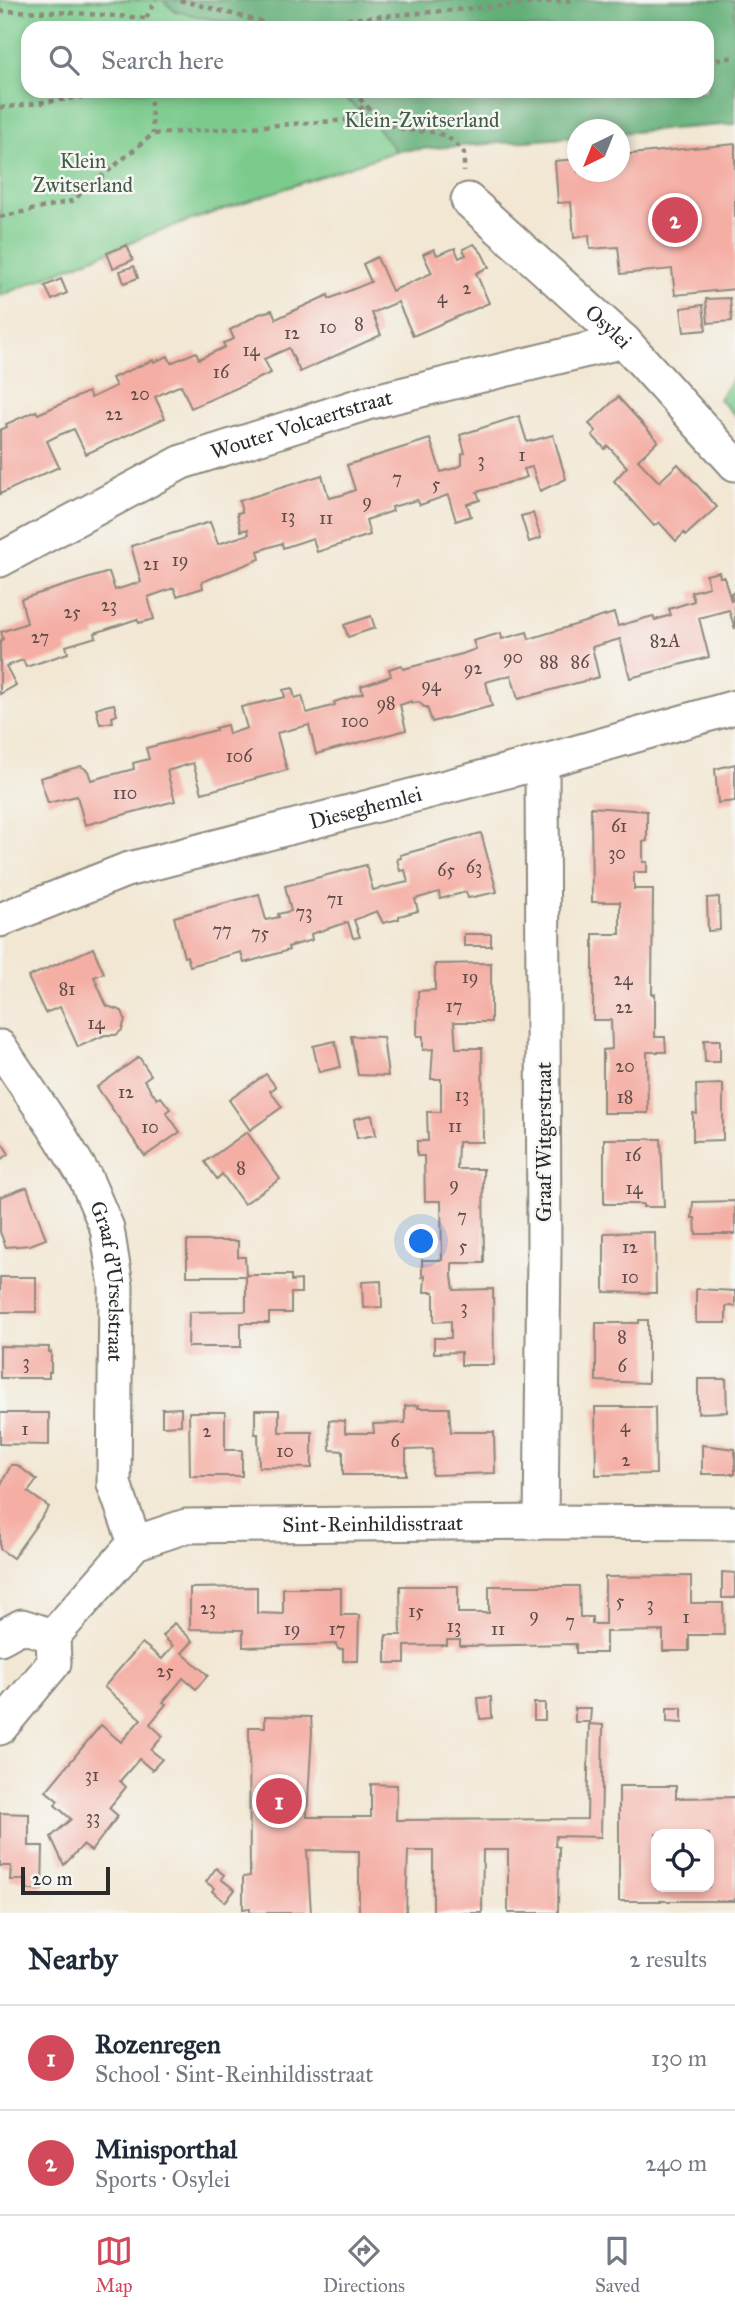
<!DOCTYPE html>
<html lang="en">
<head>
<meta charset="utf-8">
<style>
	:root { --surface:#fff; --page:#f2f2f3; --text:#1f2937; --muted:#747a83; --line:#e0e1e3; --accent:#d1495b }
	body { margin:0; font-family:"IM FELL Great Primer",serif; background:var(--page); color:var(--text) }
	.controls { position:absolute; right:21px; bottom:21px; display:grid; overflow:hidden; border-radius:14px; box-shadow:0 4px 10px #0003 }
	.controls button { width:63px; height:63px; display:grid; place-items:center; padding:0; border:0; border-bottom:2px solid var(--line); background:var(--surface); color:var(--text); font:35px sans-serif }
	.compass { position:absolute; left:567px; top:119px; width:63px; height:63px; border-radius:50%; background:var(--surface); box-shadow:0 4px 10px #0003; rotate:223deg }
	.scale { position:absolute; left:21px; bottom:18px; width:89px; box-sizing:border-box; padding-left:7px; border:4px solid #2b2b2b; border-top:0; font-size:19px; line-height:24px; white-space:nowrap; color:#2b2b2b; -webkit-text-stroke:5px #f6f6f2; paint-order:stroke }
	.you { position:absolute; left:422px; top:1242px; width:24px; height:24px; margin:-18px; border:5px solid #fff; border-radius:50%; background:#1a73e8; box-shadow:0 0 0 10px #1a73e833 }
	.badge { display:grid; place-items:center; width:46px; height:46px; border-radius:50%; background:var(--accent); color:#fff; font-size:23px; font-weight:700 }
	.pin { position:absolute; translate:-50% -50%; border:4px solid #fff; box-shadow:0 2px 7px #0006 }
	.list { margin:0; padding:0; list-style:none }
	h2 { display:flex; justify-content:space-between; align-items:center; height:91px; margin:0; padding:0 28px; font-size:30px }
	h2 small { font-size:23px; font-weight:400; color:var(--muted) }
	.list li { display:grid; grid-template-columns:46px 1fr auto; gap:21px; align-items:center; box-sizing:border-box; height:105px; padding:0 28px; border-top:2px solid var(--line) }
	.list b { display:block; font-size:26px; white-space:nowrap }
	.list p { margin:0; font-size:23px; white-space:nowrap; color:var(--muted) }
	.list em { font-size:23px; font-style:normal; color:var(--muted) }
	.icon { flex:none; width:38px; height:38px; fill:none; stroke:currentColor; stroke-width:2; stroke-linecap:round; stroke-linejoin:round }
	.map { position:relative; flex:none; width:735px; height:1913px; overflow:hidden }
	.search { position:absolute; background:var(--surface); box-shadow:0 4px 10px #0003; left:21px; right:21px; top:21px; height:77px; display:flex; align-items:center; gap:18px; box-sizing:border-box; padding:0 24px; border-radius:21px; color:var(--muted); font-size:26px }
	.sheet { height:301px; background:var(--surface) }
	nav { display:flex; justify-content:space-around; align-items:center; box-sizing:border-box; height:98px; border-top:2px solid var(--line); background:var(--surface); font-size:19px; color:var(--muted) }
	nav a { display:grid; justify-items:center; gap:4px }
	nav .on { color:var(--accent) }
	.map>svg:first-child { display:block }
	.green { fill:#7acb8c; stroke:#527b5c; stroke-width:2 }
	.forest { fill:#63af78; stroke:#476d52; stroke-width:2 }
	.building { fill:#f5aea4; fill-rule:evenodd }
	.lines { fill:none; stroke-linecap:round; stroke-linejoin:round }
	.minor-casing { stroke:#8e897f; stroke-width:37 }
	.path { stroke:#8e897f; stroke-width:4.5; stroke-dasharray:5 5; stroke-linecap:butt }
	.minor { stroke:#fff; stroke-width:33 }
	.labels { text-anchor:middle; stroke-width:5; stroke-linejoin:round; paint-order:stroke }
	.number-label { font-size:18px; fill:#5e4c49 }
	.park-label { font-size:21px; fill:#435b48; stroke:#f6f6f2 }
	.street-label { font-size:21px; fill:#2b2b2b; stroke:#f6f6f2 }
</style>
</head>
<body>
<div class="map">
<svg width="735" height="1913" viewBox="0 0 735 1913">
	<rect width="100%" height="100%" fill="#f6f6f2"/>
	<filter id="ink" filterUnits="userSpaceOnUse"><feTurbulence type="fractalNoise" baseFrequency=".0143" numOctaves="2"/><feDisplacementMap in="SourceGraphic" scale="14" xChannelSelector="R" yChannelSelector="G"/><feConvolveMatrix kernelMatrix="1 2 1 2 8 2 1 2 1" color-interpolation-filters="sRGB"/></filter>
	<filter id="wash" filterUnits="userSpaceOnUse"><feTurbulence type="fractalNoise" baseFrequency=".00686" numOctaves="4" result="noise"/><feDisplacementMap in="SourceGraphic" scale="28" xChannelSelector="R" yChannelSelector="G"/><feGaussianBlur stdDeviation="1.57" result="paint"/><feColorMatrix in="noise" values="0 0 0 0 0 0 0 0 0 0 0 0 0 0 0 0 0 1.4 0 .05"/><feComposite in="paint" operator="in"/></filter>
	<g filter="url(#wash)">
		<rect width="100%" height="100%" fill="#f2e7d3"/>
		<g class="green">
			<polygon points="0,0 163,0 175,11 254,28 28,28 28,91 338,91 376,126 396,151 156,232 0,296"/>
			<polygon points="735,375 735,415 719,399"/>
		</g>
		<polygon class="forest" points="163,0 735,0 735,124 620,133 620,130 578,130 577,137 396,151 376,126 338,91 707,91 707,28 254,28 175,11"/>
		<g id="blocks">
			<g class="building">
				<polygon points="735,144 735,289 675,295 672,269 621,274 618,247 590,249 589,235 574,238 571,202 558,203 555,161 578,159 578,172 620,172 620,155"/>
				<polygon points="474,244 482,253 489,267 476,273 489,303 413,336 398,302 372,313 381,335 300,372 289,348 264,359 271,373 191,408 181,385 167,391 155,397 165,418 86,454 74,429 59,435 47,441 59,467 0,494 0,430 7,427 6,424 36,411 38,414 88,392 91,398 116,386 112,378 153,360 154,362 168,356 171,363 196,352 199,359 225,347 223,343 234,339 230,330 259,314 272,310 276,319 328,295 329,299 371,282 363,264 377,257 392,291 432,273 423,254 434,249 437,255 455,248 459,258 466,255 463,249"/>
				<polygon points="127,245 133,260 113,268 107,253"/>
				<polygon points="134,266 138,278 124,283 120,271"/>
				<polygon points="61,279 67,293 52,300 45,286"/>
				<polygon points="730,298 732,321 708,323 706,299"/>
				<polygon points="703,305 706,330 684,332 681,308"/>
				<polygon points="618,397 658,441 638,460 659,482 678,464 717,507 686,535 684,533 676,541 659,522 654,526 614,481 627,467 608,446 605,449 592,435 596,431 589,424"/>
				<polygon points="519,416 527,442 553,435 566,479 540,491 532,467 524,469 527,477 477,492 480,500 467,504 471,516 456,521 448,495 420,505 417,500 392,507 393,511 366,520 370,535 317,552 313,538 283,548 282,543 258,551 260,559 202,582 203,588 177,596 174,588 148,597 154,619 139,623 137,619 95,633 96,637 66,646 68,653 26,667 23,660 6,666 16,685 0,694 0,642 3,639 1,632 27,623 21,599 109,572 115,590 141,582 131,546 210,522 218,544 249,534 248,529 241,531 237,513 242,512 239,501 322,475 329,498 342,495 355,490 347,465 430,439 441,472 455,468 462,465 462,454 465,453 460,435"/>
				<polygon points="533,513 541,538 529,542 521,516"/>
				<polygon points="719,572 720,577 724,577 731,601 733,600 731,593 735,592 735,629 729,610 699,618 709,657 630,678 620,639 592,647 599,677 518,699 511,675 486,682 492,706 432,722 427,707 424,707 419,702 412,703 412,701 400,705 406,730 316,754 309,725 277,733 287,770 202,793 193,763 167,771 175,801 85,825 77,796 48,803 40,778 81,766 88,771 91,780 134,769 133,763 149,759 146,748 216,730 215,728 227,725 229,734 247,728 241,707 285,697 283,690 292,688 295,698 302,696 307,713 335,705 334,702 363,693 361,686 391,676 389,669 401,665 403,669 462,654 476,649 473,641 501,633 502,639 527,632 529,639 614,613 618,626 653,616 655,620 671,615 669,609 694,601 691,592 709,587 706,575"/>
				<polygon points="371,616 375,628 348,637 344,625"/>
				<polygon points="114,704 117,715 112,717 113,722 100,724 96,708"/>
				<polygon points="735,764 735,801 718,803 715,769"/>
				<polygon points="591,807 647,811 647,841 643,842 643,862 647,862 647,872 634,872 634,889 653,889 652,994 655,994 655,1037 665,1037 666,1052 647,1052 648,1113 603,1113 603,1050 612,1049 611,1020 593,1020 593,934 620,934 620,902 592,902"/>
				<polygon points="481,833 497,892 468,898 466,892 440,899 439,892 415,899 418,911 399,916 399,919 383,923 377,911 354,920 360,937 353,938 348,922 311,934 312,940 288,947 289,950 244,963 241,952 190,966 187,956 184,957 174,917 259,894 266,920 279,917 278,914 291,911 285,886 366,865 373,890 408,882 405,870 400,871 397,859 401,858 400,855"/>
				<polygon points="719,897 720,930 708,931 707,898"/>
				<rect x="464" y="934" width="27" height="12"/>
				<polygon points="93,948 104,973 94,977 105,1002 107,1006 122,1011 125,1019 122,1030 116,1035 105,1035 78,1047 60,1007 45,1013 28,977"/>
				<polygon points="491,963 491,1022 454,1022 456,1048 482,1048 483,1142 458,1142 457,1169 483,1169 484,1263 452,1263 452,1276 454,1290 493,1289 494,1365 461,1365 461,1352 434,1353 434,1338 451,1338 451,1321 434,1322 434,1292 424,1292 425,1276 422,1277 422,1260 442,1260 441,1201 425,1201 424,1156 417,1156 417,1141 428,1141 427,1112 441,1112 441,1079 431,1079 433,1049 423,1050 423,1036 417,1036 418,991 435,990 435,964"/>
				<polygon points="351,1036 383,1037 388,1076 358,1075"/>
				<polygon points="704,1040 720,1040 720,1062 705,1062"/>
				<polygon points="335,1041 341,1067 319,1072 313,1046"/>
				<polygon points="139,1057 151,1075 144,1080 157,1099 161,1097 170,1109 166,1112 180,1132 145,1156 97,1087"/>
				<polygon points="266,1074 276,1087 270,1091 282,1107 250,1130 229,1100"/>
				<polygon points="723,1084 723,1140 693,1141 693,1113 697,1114 696,1085"/>
				<polygon points="372,1115 376,1135 357,1138 354,1119"/>
				<polygon points="247,1132 280,1179 244,1204 222,1174 217,1179 205,1162"/>
				<polygon points="604,1139 661,1139 664,1207 643,1207 643,1204 604,1204"/>
				<polygon points="0,1140 9,1154 0,1160"/>
				<polygon points="27,1187 46,1239 30,1245 6,1247 0,1232 0,1197"/>
				<polygon points="735,1201 735,1234 696,1234 695,1218 692,1218 693,1202"/>
				<polygon points="655,1232 656,1293 604,1292 604,1233"/>
				<polygon points="187,1241 238,1241 238,1257 245,1257 246,1275 291,1275 291,1281 301,1280 301,1293 291,1293 291,1313 269,1313 269,1323 241,1323 241,1347 188,1347 189,1312 246,1311 246,1276 187,1276"/>
				<rect x="0" y="1277" width="36" height="35"/>
				<polygon points="381,1281 382,1307 363,1308 362,1282"/>
				<polygon points="696,1289 735,1291 735,1306 726,1306 726,1323 696,1323"/>
				<polygon points="639,1320 648,1320 648,1383 596,1381 596,1323 639,1323"/>
				<polygon points="0,1346 49,1347 49,1352 51,1352 51,1372 49,1372 49,1378 0,1378"/>
				<polygon points="698,1379 726,1379 727,1412 698,1413"/>
				<polygon points="419,1405 418,1408 449,1408 451,1432 494,1432 495,1473 432,1475 433,1449 406,1450 406,1475 343,1475 343,1451 330,1450 329,1420 345,1421 345,1433 374,1433 373,1424 405,1423 405,1406"/>
				<polygon points="595,1407 655,1407 656,1474 596,1475"/>
				<polygon points="181,1408 181,1425 162,1426 162,1409"/>
				<polygon points="255,1410 279,1410 279,1432 312,1432 312,1468 259,1467 258,1434 255,1434"/>
				<polygon points="189,1412 225,1412 225,1450 242,1450 242,1476 190,1476"/>
				<polygon points="0,1413 49,1413 49,1445 0,1444"/>
				<polygon points="702,1445 735,1449 735,1474 702,1474"/>
				<polygon points="11,1465 17,1465 37,1480 28,1492 49,1507 13,1558 0,1549 0,1486"/>
				<polygon points="722,1572 735,1573 735,1598 722,1598"/>
				<polygon points="691,1576 691,1603 723,1603 724,1635 689,1635 689,1651 663,1651 663,1631 606,1632 606,1653 576,1653 576,1644 460,1646 460,1640 447,1640 447,1645 405,1646 405,1663 386,1663 386,1635 401,1635 400,1586 458,1586 458,1613 489,1613 489,1586 579,1586 580,1617 592,1617 592,1624 605,1624 605,1577"/>
				<polygon points="257,1587 257,1613 283,1614 283,1588 341,1588 341,1615 359,1615 358,1661 343,1661 343,1649 338,1649 336,1644 243,1647 243,1630 190,1629 190,1588"/>
				<polygon points="174,1623 193,1641 182,1653 208,1675 196,1689 183,1678 163,1702 166,1704 150,1724 163,1736 151,1750 162,1759 152,1770 139,1759 120,1781 126,1787 109,1808 118,1816 91,1851 83,1845 64,1865 51,1837 71,1819 55,1805 58,1801 46,1791 101,1725 121,1742 141,1719 104,1687 142,1643 162,1659 173,1646 163,1636"/>
				<polygon points="491,1697 492,1718 480,1719 478,1698"/>
				<rect x="534" y="1703" width="11" height="17"/>
				<polygon points="575,1708 591,1708 590,1722 575,1722"/>
				<polygon points="667,1708 682,1708 682,1723 667,1722"/>
				<polygon points="265,1716 311,1717 312,1732 307,1817 371,1817 371,1784 397,1785 396,1820 587,1819 589,1724 603,1725 601,1837 556,1836 555,1846 559,1847 558,1913 508,1913 508,1850 483,1850 482,1913 433,1913 433,1851 408,1851 406,1913 359,1913 359,1851 307,1850 311,1913 250,1913 250,1908 243,1909 243,1877 250,1876 249,1727 265,1727"/>
				<path d="M 619,1786 L 676,1786 L 676,1798 L 735,1797 L 735,1901 L 619,1901 ZM 656,1834 L 709,1834 L 709,1887 L 656,1887 Z"/>
				<polygon points="0,1813 29,1814 29,1846 43,1846 42,1890 27,1890 27,1880 10,1880 11,1866 0,1866"/>
				<polygon points="216,1868 224,1875 221,1879 235,1890 225,1902 212,1891 214,1888 206,1882"/>
			</g>
		</g>
	</g>
	<g filter="url(#ink)">
		<use href="#blocks" fill-opacity="0" stroke="#8e897f" stroke-width="2"/>
		<g class="lines">
			<g class="minor-casing">
				<g id="minor">
					<path id="s1" d="M 468,200 L 624,341 L 735,464"/>
					<path id="s2" d="M 0,560 L 182,462 L 367,403 L 624,341"/>
					<path id="s3" d="M 0,920 L 126,870 L 542,762 L 735,707"/>
					<path id="s4" d="M 0,1047 L 60,1136 L 86,1179 L 107,1228 L 116,1286 L 114,1484 L 135,1543"/>
					<polyline points="541,1522 544,1250 542,762"/>
					<polyline points="0,1638 22,1626 53,1636"/>
					<path id="s5" d="M 0,1728 L 54,1663 L 53,1636 L 135,1543 L 186,1526 L 541,1522 L 735,1523"/>
				</g>
			</g>
			<g class="path">
				<polyline points="180,0 278,26"/>
				<polyline points="0,11 58,12 146,18"/>
				<polyline points="277,25 572,0"/>
				<polyline points="146,28 146,18 156,0"/>
				<polyline points="707,61 735,57"/>
				<polyline points="150,91 153,134"/>
				<path d="M 353,91 C 364,103 376,118 390,124 C 422,140 437,119 464,153 L 464,172"/>
				<polyline points="0,108 128,91"/>
				<polyline points="0,217 72,201 153,134 348,120 365,105"/>
			</g>
			<use href="#minor" class="minor"/>
		</g>
	</g>
	<g class="labels">
		<g class="number-label">
			<text x="467" y="294">2</text>
			<text x="442" y="303">4</text>
			<text x="359" y="330">8</text>
			<text x="328" y="333">10</text>
			<text x="292" y="339">12</text>
			<text x="251" y="356">14</text>
			<text x="221" y="378">16</text>
			<text x="140" y="400">20</text>
			<text x="114" y="420">22</text>
			<text x="522" y="461">1</text>
			<text x="481" y="466">3</text>
			<text x="397" y="484">7</text>
			<text x="436" y="490">5</text>
			<text x="367" y="507">9</text>
			<text x="288" y="522">13</text>
			<text x="326" y="524">11</text>
			<text x="180" y="566">19</text>
			<text x="151" y="570">21</text>
			<text x="109" y="611">23</text>
			<text x="72" y="618">25</text>
			<text x="40" y="643">27</text>
			<text x="665" y="647">82A</text>
			<text x="513" y="663">90</text>
			<text x="549" y="668">88</text>
			<text x="580" y="668">86</text>
			<text x="473" y="674">92</text>
			<text x="431" y="691">94</text>
			<text x="386" y="709">98</text>
			<text x="355" y="727">100</text>
			<text x="239" y="762">106</text>
			<text x="125" y="799">110</text>
			<text x="619" y="832">61</text>
			<text x="617" y="859">30</text>
			<text x="474" y="873">63</text>
			<text x="446" y="876">65</text>
			<text x="335" y="905">71</text>
			<text x="304" y="918">73</text>
			<text x="222" y="936">77</text>
			<text x="260" y="939">75</text>
			<text x="470" y="983">19</text>
			<text x="623" y="985">24</text>
			<text x="67" y="995">81</text>
			<text x="454" y="1012">17</text>
			<text x="624" y="1013">22</text>
			<text x="96" y="1029">14</text>
			<text x="625" y="1072">20</text>
			<text x="126" y="1098">12</text>
			<text x="462" y="1101">13</text>
			<text x="625" y="1103">18</text>
			<text x="455" y="1132">11</text>
			<text x="150" y="1133">10</text>
			<text x="633" y="1161">16</text>
			<text x="241" y="1174">8</text>
			<text x="454" y="1190">9</text>
			<text x="634" y="1194">14</text>
			<text x="462" y="1222">7</text>
			<text x="463" y="1252">5</text>
			<text x="630" y="1253">12</text>
			<text x="630" y="1283">10</text>
			<text x="464" y="1313">3</text>
			<text x="622" y="1343">8</text>
			<text x="26" y="1368">3</text>
			<text x="622" y="1372">6</text>
			<text x="625" y="1432">4</text>
			<text x="25" y="1435">1</text>
			<text x="207" y="1437">2</text>
			<text x="395" y="1447">6</text>
			<text x="285" y="1457">10</text>
			<text x="626" y="1466">2</text>
			<text x="620" y="1607">5</text>
			<text x="650" y="1610">3</text>
			<text x="208" y="1614">23</text>
			<text x="416" y="1617">15</text>
			<text x="534" y="1621">9</text>
			<text x="686" y="1623">1</text>
			<text x="570" y="1627">7</text>
			<text x="454" y="1632">13</text>
			<text x="292" y="1635">19</text>
			<text x="337" y="1635">17</text>
			<text x="498" y="1635">11</text>
			<text x="165" y="1677">25</text>
			<text x="92" y="1781">31</text>
			<text x="93" y="1823">33</text>
		</g>
		<g class="park-label">
			<text x="422" y="127">Klein-Zwitserland</text>
			<text x="83" y="168">Klein<tspan x="83" dy="24">Zwitserland</tspan></text>
		</g>
		<g class="street-label">
			<text dy="7" stroke="none"><textPath href="#s1" startOffset="189">Osylei</textPath></text>
			<text dy="7" stroke="none"><textPath href="#s2" startOffset="332">Wouter Volcaertstraat</textPath></text>
			<text dy="7" stroke="none"><textPath href="#s3" startOffset="383">Dieseghemlei</textPath></text>
			<text transform="translate(544 1142) rotate(-90)" y="7">Graaf Witgerstraat</text>
			<text dy="7" stroke="none"><textPath href="#s4" startOffset="264">Graaf d'Urselstraat</textPath></text>
			<text dy="7" stroke="none"><textPath href="#s5" startOffset="476">Sint-Reinhildisstraat</textPath></text>
		</g>
	</g>
</svg>
<div class="controls">
<button><svg class="icon" aria-label="locate" viewBox="0 0 24 24"><circle cx="12" cy="12" r="6"/><path d="M12 2v4M12 18v4M2 12h4M18 12h4"/></svg></button>
</div>
<svg class="compass" viewBox="-18 -18 36 36"><path d="M0-13l5 13h-10z" fill="#e53935"/><path d="M0 13l5-13h-10z" fill="#747a83"/></svg>
<div class="scale">20 m</div>
<div class="you"></div>
<div class="pin badge" style="left:279px;top:1801px">1</div>
<div class="pin badge" style="left:675px;top:220px">2</div>
<div class="search"><svg class="icon" aria-label="search" viewBox="0 0 24 24"><circle cx="10" cy="10" r="6"/><path d="M15 15l6 6"/></svg>Search here</div>
</div>
<section class="sheet">
<h2>Nearby<small>2 results</small></h2>
<ul class="list">
<li><span class="badge">1</span><div><b>Rozenregen</b><p>School · Sint-Reinhildisstraat</p></div><em>130 m</em></li>
<li><span class="badge">2</span><div><b>Minisporthal</b><p>Sports · Osylei</p></div><em>240 m</em></li>
</ul>
</section>
<nav>
<a class="on"><svg class="icon" aria-label="map" viewBox="0 0 24 24"><path d="M3 6l6-2 6 2 6-2v14l-6 2-6-2-6 2zM9 4v14M15 6v14"/></svg>Map</a>
<a><svg class="icon" aria-label="directions" viewBox="0 0 24 24"><path d="M12 3l9 9-9 9-9-9zM9 14v-3h6M13 9l2 2-2 2"/></svg>Directions</a>
<a><svg class="icon" aria-label="saved" viewBox="0 0 24 24"><path d="M7 4h10v16l-5-4-5 4z"/></svg>Saved</a>
</nav>
</body>
</html>
